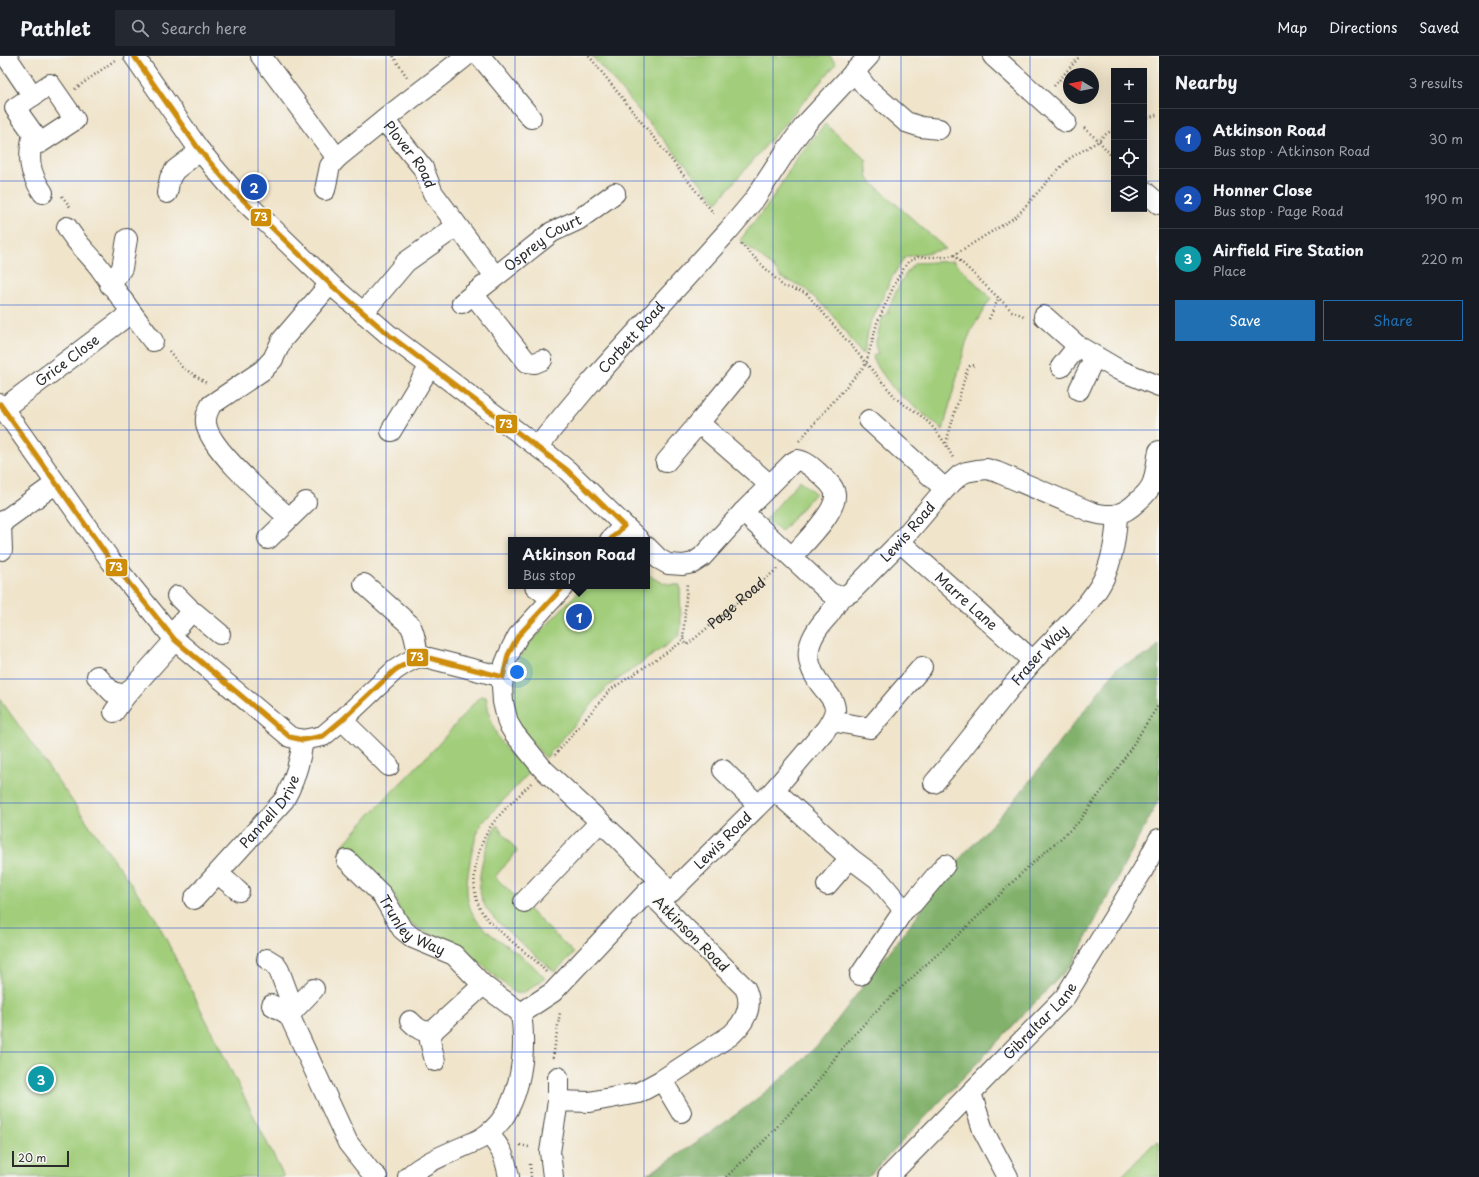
<!DOCTYPE html>
<html lang="en">
<head>
<meta charset="utf-8">
<style>
	:root { --surface:#171b24; --page:#242831; --text:#f1f3f6; --muted:#9ea1a6; --line:#363941; --accent:#1f6fb2 }
	body { margin:0; font-family:"Playpen Sans",sans-serif; background:var(--page); color:var(--text) }
	.controls { position:absolute; right:12px; top:12px; display:grid; overflow:hidden; border-radius:0px; box-shadow:0 4px 16px #0002 }
	.controls button { width:36px; height:36px; display:grid; place-items:center; padding:0; border:0; border-bottom:1px solid var(--line); background:var(--surface); color:var(--text); font:20px sans-serif }
	.compass { position:absolute; left:1063px; top:12px; width:36px; height:36px; border-radius:50%; background:var(--surface); box-shadow:0 4px 16px #0002; rotate:280deg }
	.scale { position:absolute; left:12px; bottom:10px; width:57px; box-sizing:border-box; padding-left:4px; border:2px solid #2b2b2b; border-top:0; font-size:11px; line-height:14px; white-space:nowrap; color:#2b2b2b; -webkit-text-stroke:3px #f6f6f2; paint-order:stroke }
	.you { position:absolute; left:517px; top:616px; width:14px; height:14px; margin:-10px; border:3px solid #fff; border-radius:50%; background:#1a73e8; box-shadow:0 0 0 6px #1a73e833 }
	.badge { display:grid; place-items:center; width:26px; height:26px; border-radius:50%; background:var(--accent); color:#fff; font-size:13px; font-weight:700 }
	.pin { position:absolute; translate:-50% -50%; border:2px solid #fff; box-shadow:0 1px 4px #0006 }
	.popup { position:absolute; left:508px; top:481px; width:142px; height:52px; box-sizing:border-box; display:grid; place-content:center; border-radius:0px; background:var(--surface); filter:drop-shadow(0 1px 3px #0005); font-size:13px; white-space:nowrap; color:var(--muted) }
	.popup b { font-size:15px; color:var(--text) }
	.popup::after { content:''; position:absolute; left:50%; top:100%; margin-left:-8px; border:8px solid transparent; border-top-color:var(--surface) }
	.list { margin:0; padding:0; list-style:none }
	h2 { display:flex; justify-content:space-between; align-items:center; height:52px; margin:0; padding:0 16px; font-size:17px }
	h2 small { font-size:13px; font-weight:400; color:var(--muted) }
	.list li { display:grid; grid-template-columns:26px 1fr auto; gap:12px; align-items:center; box-sizing:border-box; height:60px; padding:0 16px; border-top:1px solid var(--line) }
	.list b { display:block; font-size:15px; white-space:nowrap }
	.list p { margin:0; font-size:13px; white-space:nowrap; color:var(--muted) }
	.list em { font-size:13px; font-style:normal; color:var(--muted) }
	.actions { display:flex; gap:8px; padding:12px 16px }
	.actions a { flex:1; padding:9px 0; border:1px solid var(--accent); border-radius:0px; text-align:center; font-size:14px; color:var(--accent) }
	.actions .main { background:var(--accent); color:#fff }
	.icon { flex:none; width:22px; height:22px; fill:none; stroke:currentColor; stroke-width:2; stroke-linecap:round; stroke-linejoin:round }
	.map { position:relative; flex:none; width:1159px; height:1121px; overflow:hidden }
	header { display:flex; align-items:center; gap:24px; box-sizing:border-box; height:56px; padding:0 20px; background:var(--surface); border-bottom:1px solid var(--line) }
	header strong { font-size:19px }
	nav { display:flex; gap:22px; margin-inline-start:auto; font-size:14px }
	.search { width:280px; height:36px; background:var(--page); display:flex; align-items:center; gap:10px; box-sizing:border-box; padding:0 14px; border-radius:0px; color:var(--muted); font-size:15px }
	main { display:flex }
	aside { flex:1; background:var(--surface) }
	.map>svg:first-child { display:block }
	.green { fill:#a2ce7b; stroke:#667c53 }
	.forest { fill:#81b16b; stroke:#566e4b }
	.lines { fill:none; stroke-linecap:round; stroke-linejoin:round }
	.minor-casing { stroke:#494743; stroke-width:22 }
	.path { stroke:#494743; stroke-width:2.5; stroke-dasharray:1 3; stroke-linecap:butt }
	.minor { stroke:#fff; stroke-width:20 }
	.bus-1-casing { stroke:#f6f6f2; stroke-width:8 }
	.bus-1 { stroke:#ce8d09; stroke-width:5 }
	.grid { fill:none; stroke:#1d4ed8; stroke-width:1; stroke-opacity:0.55 }
	.labels { text-anchor:middle; stroke-width:3; stroke-linejoin:round; paint-order:stroke }
	.street-label { font-size:14px; fill:#2b2b2b; stroke:#f6f6f2 }
	.line-badge { stroke:#f6f6f2; stroke-width:1.5 }
	.badge-label { font-size:11px; text-anchor:middle; font-weight:bold; fill:#fff }
</style>
</head>
<body>
<header>
<strong>Pathlet</strong>
<div class="search"><svg class="icon" aria-label="search" viewBox="0 0 24 24"><circle cx="10" cy="10" r="6"/><path d="M15 15l6 6"/></svg>Search here</div>
<nav><a>Map</a><a>Directions</a><a>Saved</a></nav>
</header>
<main>
<div class="map">
<svg width="1159" height="1121" viewBox="0 0 1159 1121">
	<rect width="100%" height="100%" fill="#f6f6f2"/>
	<filter id="ink" filterUnits="userSpaceOnUse"><feTurbulence type="fractalNoise" baseFrequency=".025" numOctaves="2"/><feDisplacementMap in="SourceGraphic" scale="8" xChannelSelector="R" yChannelSelector="G"/><feConvolveMatrix kernelMatrix="1 2 1 2 8 2 1 2 1" color-interpolation-filters="sRGB"/></filter>
	<filter id="wash" filterUnits="userSpaceOnUse"><feTurbulence type="fractalNoise" baseFrequency=".012" numOctaves="4" result="noise"/><feDisplacementMap in="SourceGraphic" scale="16" xChannelSelector="R" yChannelSelector="G"/><feGaussianBlur stdDeviation="0.9" result="paint"/><feColorMatrix in="noise" values="0 0 0 0 0 0 0 0 0 0 0 0 0 0 0 0 0 1.4 0 .05"/><feComposite in="paint" operator="in"/></filter>
	<g filter="url(#wash)">
		<rect width="100%" height="100%" fill="#f0e4ca"/>
		<g class="green">
			<polygon points="592,0 830,0 836,8 717,146"/>
			<polygon points="825,68 866,104 868,123 946,193 905,201 891,223 869,271 864,297 861,297 832,258 803,231 782,222 773,211 740,184 770,146 797,102"/>
			<path d="M 953,205 L 991,242 L 972,273 L 966,287 L 943,374 L 895,335 L 874,306 L 873,300 L 878,298 L 875,289 L 883,260 L 890,256 L 887,256 C 895,238 901,221 915,207 Z"/>
			<polygon points="800,424 815,437 781,476 766,463"/>
			<path d="M 647,517 C 656,526 668,529 680,529 L 681,572 L 678,581 L 607,631 L 546,702 C 536,691 525,680 518,666 C 507,642 512,611 527,590 C 533,583 540,577 546,570 C 558,557 571,543 584,530 L 647,530 Z"/>
			<path d="M 480,640 L 486,641 C 489,657 493,676 503,689 C 510,699 520,708 529,717 L 481,768 C 475,781 471,798 469,812 C 466,828 465,845 474,860 C 484,877 509,890 525,903 C 532,908 538,915 545,922 C 539,926 523,940 516,937 C 513,936 510,933 508,931 L 460,890 L 423,875 L 407,865 L 398,850 L 394,837 L 342,790 L 372,756 L 436,691 Z"/>
			<polygon points="0,643 156,863 284,1121 0,1121"/>
			<path d="M 497,769 L 517,795 L 495,821 L 574,897 L 555,916 C 541,904 527,892 513,880 C 503,870 490,861 484,848 C 473,827 485,789 497,769 Z"/>
			<polygon points="1159,1086 1159,1121 1121,1121 1152,1089"/>
		</g>
		<path class="forest" d="M 1159,588 L 1159,743 L 1073,907 L 868,1121 L 644,1121 C 706,1080 772,1038 822,984 L 963,799 L 1014,745 L 1117,612 L 1151,597 Z"/>
	</g>
	<g filter="url(#ink)">
		<g class="lines">
			<g class="minor-casing">
				<g id="minor">
					<polyline points="6,0 33,40"/>
					<polyline points="134,0 198,92 216,114 234,135 330,228 389,279 551,401 567,414 639,484"/>
					<path id="s2" d="M 261,0 L 337,102 L 384,64 L 423,112 L 433,137 L 495,220"/>
					<polyline points="480,0 531,62"/>
					<polyline points="993,0 1066,66"/>
					<polyline points="854,15 866,31 906,66 921,71 939,73"/>
					<polygon points="50,28 75,64 40,87 15,52"/>
					<path d="M 384,64 C 411,42 439,22 466,0"/>
					<path d="M 33,77 C 28,102 28,115 43,137"/>
					<polyline points="325,134 330,110 337,102"/>
					<polyline points="1144,135 1159,148"/>
					<polyline points="167,137 170,122 175,114 200,95"/>
					<path d="M 67,171 C 76,188 91,199 102,215 C 119,239 135,262 153,285"/>
					<polyline points="110,229 122,212 127,183"/>
					<polyline points="473,238 527,306 535,307 542,304"/>
					<path id="s3" d="M 462,247 L 552,176 L 578,164 L 615,137"/>
					<polyline points="363,257 406,206 457,170"/>
					<polyline points="1044,260 1078,290 1119,314 1159,330"/>
					<polyline points="1061,311 1078,290"/>
					<polyline points="1079,334 1095,300"/>
					<polyline points="0,348 111,505 175,584 290,681 303,684 323,680 342,664 395,614 406,607 418,601 429,602 503,621"/>
					<path id="s4" d="M 4,352 L 131,257"/>
					<polyline points="869,364 945,433"/>
					<polyline points="699,367 740,317"/>
					<polyline points="391,375 430,310"/>
					<path id="s5" d="M 538,391 L 547,379 L 592,325 L 728,175 L 754,144 L 788,92 L 805,69 L 869,0"/>
					<polyline points="666,406 699,367 770,429"/>
					<path d="M 743,456 L 792,407 L 797,404 C 807,405 815,414 822,420 C 827,425 834,430 835,438 C 837,456 804,487 792,501"/>
					<path d="M 289,462 C 269,444 208,392 206,367 C 205,360 208,355 211,349 L 263,314 L 273,303 L 282,284 L 330,228"/>
					<polyline points="0,466 1,467 2,494"/>
					<polyline points="1,467 55,428"/>
					<polyline points="268,483 306,446"/>
					<polyline points="610,484 624,470"/>
					<path id="s6" d="M 900,486 L 1033,605"/>
					<polyline points="647,491 659,503 668,508 683,509 693,507 702,501 743,456 830,537 841,541"/>
					<path d="M 364,528 L 410,569 C 416,579 416,590 418,601"/>
					<polyline points="535,530 552,543"/>
					<polyline points="190,557 192,556 195,557 220,578"/>
					<polyline points="171,579 190,557 188,551 177,540"/>
					<polyline points="97,620 112,636 126,639"/>
					<polyline points="114,656 126,639 175,584"/>
					<polyline points="342,664 389,710"/>
					<polyline points="832,665 870,672 922,611"/>
					<polyline points="723,714 758,749"/>
					<path id="s7" d="M 934,727 C 968,687 999,644 1034,604 C 1055,580 1089,552 1103,524 C 1113,503 1116,481 1117,459"/>
					<polyline points="774,734 850,802 878,823 904,854"/>
					<path id="s8" d="M 347,804 L 382,839 L 402,873 L 413,882 L 454,899 L 483,929 L 521,957 C 527,998 521,1060 480,1083 C 456,1095 428,1103 408,1121"/>
					<polyline points="218,818 239,835"/>
					<polyline points="827,829 850,802"/>
					<path id="s9" d="M 671,836 L 774,734 L 826,673 C 830,667 834,661 835,654 C 835,645 829,639 824,633 C 801,605 805,585 828,560 C 833,554 836,548 840,542 C 843,540 848,538 851,536 L 900,486 L 945,433 L 960,419 L 966,416 L 977,414 L 987,413 L 997,416 L 1091,456 C 1111,462 1123,460 1138,445 C 1144,440 1150,434 1153,426 C 1156,416 1157,405 1159,395"/>
					<path id="s10" d="M 194,843 L 284,744 C 295,725 300,706 303,684"/>
					<polyline points="524,846 600,766"/>
					<polyline points="267,903 275,908 279,914 294,954"/>
					<polyline points="860,919 904,854 913,847 945,809"/>
					<polyline points="272,949 289,959 348,1087 370,1115 377,1121"/>
					<polyline points="521,957 553,936 648,835"/>
					<polyline points="289,959 314,933"/>
					<path d="M 410,965 C 417,972 422,977 433,975 L 483,929"/>
					<polyline points="433,974 430,985 435,1005"/>
					<polyline points="558,1021 558,1045"/>
					<polyline points="662,1024 681,1056"/>
					<polyline points="971,1037 983,1074 1008,1121"/>
					<path d="M 488,1078 C 502,1092 505,1101 509,1121"/>
					<path d="M 553,1121 L 550,1096 L 558,1045 L 589,1046 L 638,1037 L 662,1024 L 731,979 C 745,966 754,950 745,932 L 648,835 L 671,836 L 620,784 L 543,713 L 514,677 L 508,667 L 503,646 L 502,630 L 505,608 L 512,591 L 518,580 L 564,530"/>
					<path id="s11" d="M 888,1121 L 1065,941 L 1143,814 L 1159,783"/>
				</g>
			</g>
			<g class="path">
				<polyline points="393,0 407,21"/>
				<polyline points="589,0 715,159"/>
				<polyline points="1054,30 1080,0"/>
				<polyline points="75,33 115,4"/>
				<polyline points="1144,63 1159,58"/>
				<polyline points="1084,72 1099,85 1114,103"/>
				<polyline points="62,140 71,152"/>
				<path d="M 741,188 L 783,230 L 806,237 L 896,342 C 902,348 909,351 916,356 C 932,368 944,383 953,402"/>
				<polyline points="954,199 1012,255 1026,261"/>
				<polyline points="989,263 999,241"/>
				<polyline points="169,295 182,311 208,328"/>
				<polyline points="799,385 866,308 877,267 897,223 908,206 918,201 944,201 954,199 1017,160 1054,118 1070,102 1099,85 1103,80 1114,73"/>
				<polyline points="946,387 967,314 970,310 975,309"/>
				<path id="s1" d="M 683,583 L 687,589 L 777,513"/>
				<polyline points="555,699 610,634 679,588 683,583 687,528"/>
				<path d="M 531,727 C 519,740 504,753 493,767 C 476,790 466,835 484,859 C 498,876 523,894 539,908 L 546,916"/>
				<polyline points="553,1002 560,956"/>
				<polyline points="520,1089 529,1091"/>
				<polyline points="530,1108 531,1121"/>
				<polyline points="726,1121 762,1087 813,1032 843,991 875,956 972,866 1026,813 1077,768 1113,720 1159,648"/>
			</g>
			<use href="#minor" class="minor"/>
			<g class="bus-1-casing">
				<g id="bus-1">
					<polyline points="134,0 198,92 234,135 330,228 389,279 567,414 624,470 610,484"/>
					<polyline points="0,348 111,505 175,584 290,681 303,684 323,680 342,664 395,614 418,601 429,602 503,621 508,599 518,580 564,530"/>
				</g>
			</g>
			<use href="#bus-1" class="bus-1"/>
		</g>
	</g>
	<path class="grid" d="M 129,0 L 129,1121M 258,0 L 258,1121M 386,0 L 386,1121M 515,0 L 515,1121M 644,0 L 644,1121M 773,0 L 773,1121M 901,0 L 901,1121M 1030,0 L 1030,1121M 0,125 L 1114,125M 1144,125 L 1159,125M 0,249 L 1159,249M 0,374 L 1159,374M 0,498 L 1159,498M 0,623 L 1159,623M 0,747 L 1159,747M 0,872 L 1159,872M 0,996 L 1159,996"/>
	<g class="labels">
		<g class="street-label">
			<text dy="5" stroke="none"><textPath href="#s2" startOffset="231">Plover Road</textPath></text>
			<text dy="5" stroke="none"><textPath href="#s3" startOffset="101">Osprey Court</textPath></text>
			<text dy="5" stroke="none"><textPath href="#s5" startOffset="144">Corbett Road</textPath></text>
			<text dy="5" stroke="none"><textPath href="#s4" startOffset="79">Grice Close</textPath></text>
			<text dy="5" stroke="none"><textPath href="#s9" startOffset="470">Lewis Road</textPath></text>
			<text dy="5" stroke="none"><textPath href="#s6" startOffset="89">Marre Lane</textPath></text>
			<text dy="5" stroke="none"><textPath href="#s1" startOffset="72">Page Road</textPath></text>
			<text dy="5" stroke="none"><textPath href="#s7" startOffset="166">Fraser Way</textPath></text>
			<text dy="5" stroke="none"><textPath href="#s10" startOffset="116">Pannell Drive</textPath></text>
			<text dy="5" stroke="none"><textPath href="#s9" startOffset="73">Lewis Road</textPath></text>
			<text dy="5" stroke="none"><textPath href="#s8" startOffset="94">Trunley Way</textPath></text>
			<text transform="translate(691 878) rotate(45)" y="5">Atkinson Road</text>
			<text dy="5" stroke="none"><textPath href="#s11" startOffset="218">Gibraltar Lane</textPath></text>
		</g>
	</g>
	<g class="line-badge">
		<rect x="250" y="152" width="22" height="19" rx="4" fill="#ce8d09"/>
		<rect x="495" y="358" width="23" height="20" rx="4" fill="#ce8d09"/>
		<rect x="105" y="502" width="23" height="19" rx="4" fill="#ce8d09"/>
		<rect x="406" y="592" width="23" height="19" rx="4" fill="#ce8d09"/>
	</g>
	<g class="badge-label">
		<text x="261" y="165">73</text>
		<text x="506" y="372">73</text>
		<text x="116" y="515">73</text>
		<text x="417" y="605">73</text>
	</g>
</svg>
<div class="controls">
<button>+</button>
<button>−</button>
<button><svg class="icon" aria-label="locate" viewBox="0 0 24 24"><circle cx="12" cy="12" r="6"/><path d="M12 2v4M12 18v4M2 12h4M18 12h4"/></svg></button>
<button><svg class="icon" aria-label="layers" viewBox="0 0 24 24"><path d="M12 4l9 5-9 5-9-5zM3 14l9 5 9-5"/></svg></button>
</div>
<svg class="compass" viewBox="-18 -18 36 36"><path d="M0-13l5 13h-10z" fill="#e53935"/><path d="M0 13l5-13h-10z" fill="#9ea1a6"/></svg>
<div class="scale">20 m</div>
<div class="you"></div>
<div class="pin badge" style="left:579px;top:561px;background:#1a4fb4">1</div>
<div class="popup"><b>Atkinson Road</b>Bus stop</div>
<div class="pin badge" style="left:254px;top:131px;background:#1a4fb4">2</div>
<div class="pin badge" style="left:41px;top:1023px;background:#0f9aa8">3</div>
</div>
<aside>
<h2>Nearby<small>3 results</small></h2>
<ul class="list">
<li><span class="badge" style="background:#1a4fb4">1</span><div><b>Atkinson Road</b><p>Bus stop · Atkinson Road</p></div><em>30 m</em></li>
<li><span class="badge" style="background:#1a4fb4">2</span><div><b>Honner Close</b><p>Bus stop · Page Road</p></div><em>190 m</em></li>
<li><span class="badge" style="background:#0f9aa8">3</span><div><b>Airfield Fire Station</b><p>Place</p></div><em>220 m</em></li>
</ul>
<div class="actions"><a class="main">Save</a><a>Share</a></div>
</aside>
</main>
</body>
</html>
